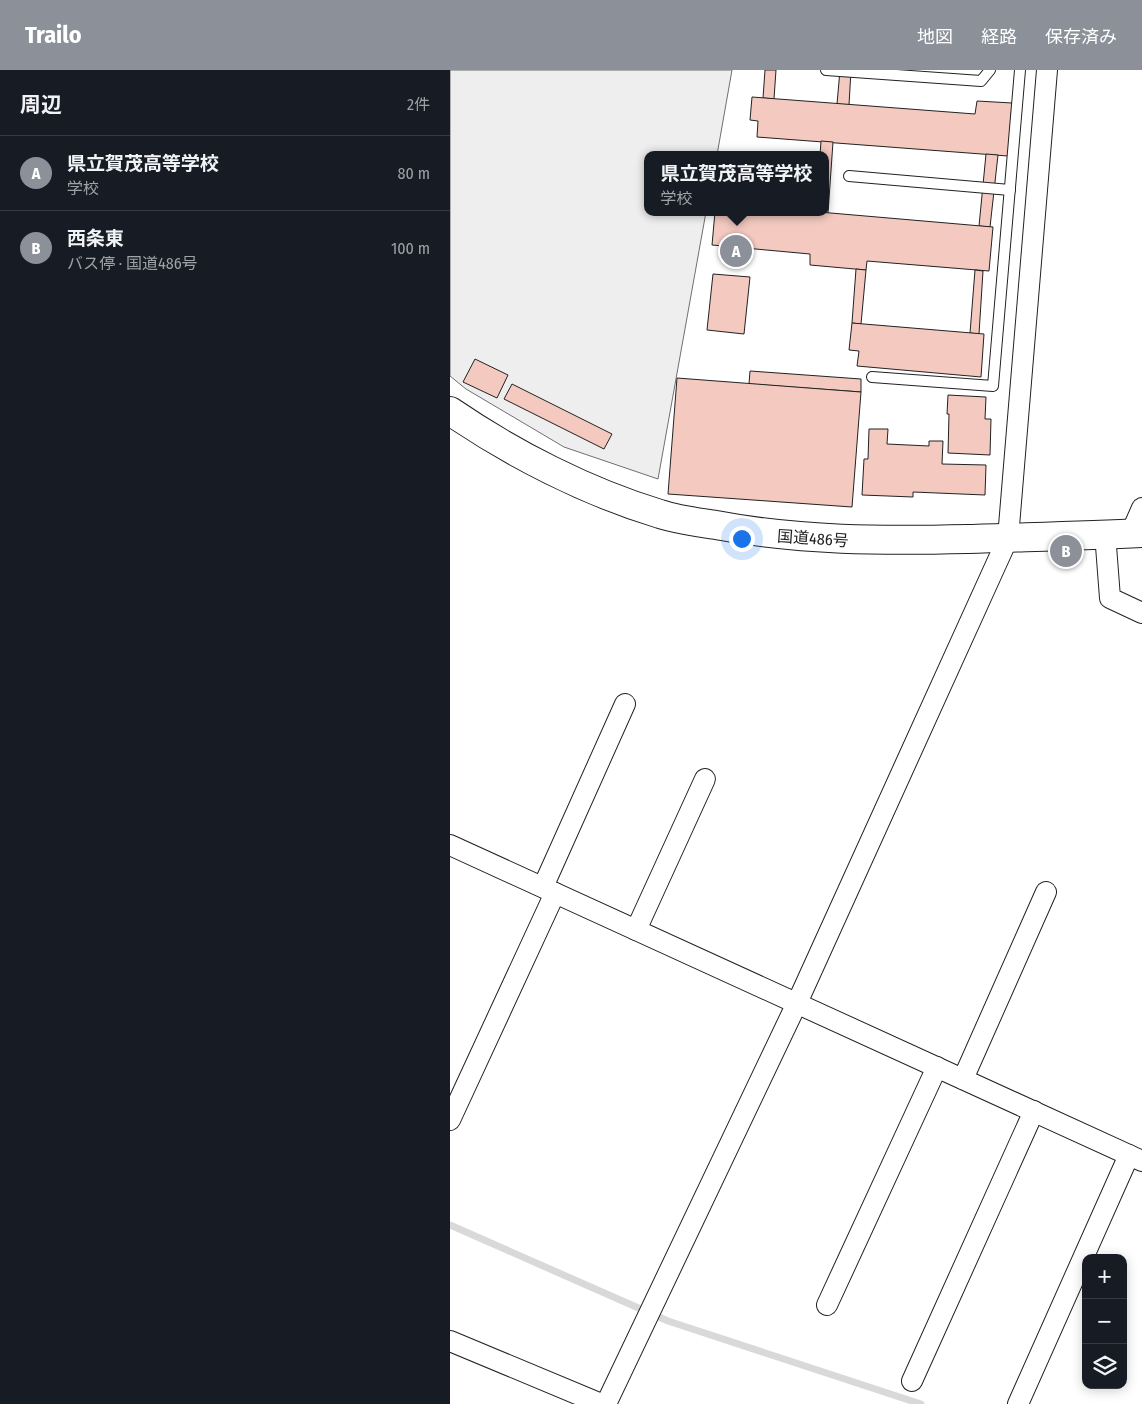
<!DOCTYPE html>
<html lang="ja">
<head>
<meta charset="utf-8">
<style>
	:root { --surface:#171b24; --page:#242831; --text:#f1f3f6; --muted:#9ea1a6; --line:#363941; --accent:#8c9099 }
	body { margin:0; font-family:"Fira Sans Condensed","Noto Sans JP",sans-serif; background:var(--page); color:var(--text) }
	.controls { position:absolute; right:15px; bottom:15px; display:grid; overflow:hidden; border-radius:10px; box-shadow:0 2px 12px #0003 }
	.controls button { width:45px; height:45px; display:grid; place-items:center; padding:0; border:0; border-bottom:1px solid var(--line); background:var(--surface); color:var(--text); font:25px sans-serif }
	.you { position:absolute; left:291px; top:468px; width:18px; height:18px; margin:-12px; border:4px solid #fff; border-radius:50%; background:#1a73e8; box-shadow:0 0 0 8px #1a73e833 }
	.badge { display:grid; place-items:center; width:32px; height:32px; border-radius:50%; background:var(--accent); color:#fff; font-size:16px; font-weight:700 }
	.pin { position:absolute; translate:-50% -50%; border:2px solid #fff; box-shadow:0 1px 5px #0006 }
	.popup { position:absolute; left:194px; top:81px; width:185px; height:65px; box-sizing:border-box; display:grid; place-content:center; border-radius:10px; background:var(--surface); filter:drop-shadow(0 1px 4px #0005); font-size:16px; white-space:nowrap; color:var(--muted) }
	.popup b { font-size:19px; color:var(--text) }
	.popup::after { content:''; position:absolute; left:50%; top:100%; margin-left:-10px; border:10px solid transparent; border-top-color:var(--surface) }
	.list { margin:0; padding:0; list-style:none }
	h2 { display:flex; justify-content:space-between; align-items:center; height:65px; margin:0; padding:0 20px; font-size:21px }
	h2 small { font-size:16px; font-weight:400; color:var(--muted) }
	.list li { display:grid; grid-template-columns:32px 1fr auto; gap:15px; align-items:center; box-sizing:border-box; height:75px; padding:0 20px; border-top:1px solid var(--line) }
	.list b { display:block; font-size:19px; white-space:nowrap }
	.list p { margin:0; font-size:16px; white-space:nowrap; color:var(--muted) }
	.list em { font-size:16px; font-style:normal; color:var(--muted) }
	.icon { flex:none; width:28px; height:28px; fill:none; stroke:currentColor; stroke-width:2; stroke-linecap:round; stroke-linejoin:round }
	.map { position:relative; flex:none; width:692px; height:1334px; overflow:hidden }
	header { display:flex; align-items:center; gap:30px; box-sizing:border-box; height:70px; padding:0 25px; background:var(--accent); color:#fff }
	header strong { font-size:24px }
	nav { display:flex; gap:28px; margin-inline-start:auto; font-size:18px }
	main { display:flex }
	aside { flex:1; background:var(--surface) }
	.map>svg:first-child { display:block }
	.green { fill:#eee; stroke:#6f6f6f }
	.lines { fill:none; stroke-linecap:round; stroke-linejoin:round }
	.stream { stroke:#d9d9d9; stroke-width:7 }
	.building { fill:#f3c9c0; stroke:#222 }
	.lane-casing { stroke:#222; stroke-width:12 }
	.street-casing { stroke:#222; stroke-width:22 }
	.highway-casing { stroke:#222; stroke-width:30 }
	.lane { stroke:#fff; stroke-width:10 }
	.street { stroke:#fff; stroke-width:20 }
	.highway { stroke:#fff; stroke-width:28 }
	.labels { text-anchor:middle; stroke-width:4; stroke-linejoin:round; paint-order:stroke }
	.street-label { font-size:16px; fill:#222; stroke:#fff }
</style>
</head>
<body>
<header>
<strong>Trailo</strong>
<nav><a>地図</a><a>経路</a><a>保存済み</a></nav>
</header>
<main>
<aside>
<h2>周辺<small>2件</small></h2>
<ul class="list">
<li><span class="badge">A</span><div><b>県立賀茂高等学校</b><p>学校</p></div><em>80 m</em></li>
<li><span class="badge">B</span><div><b>西条東</b><p>バス停 · 国道486号</p></div><em>100 m</em></li>
</ul>
</aside>
<div class="map">
<svg width="692" height="1334" viewBox="0 0 692 1334">
	<rect width="100%" height="100%" fill="#fff"/>
	<polygon class="green" points="0,0 282,0 267,85 197,85 197,142 256,142 208,409 114,377 16,319 0,306"/>
	<g class="lines">
		<polyline class="stream" points="0,1155 218,1251 471,1334"/>
	</g>
	<g class="building">
		<polygon points="315,0 326,0 324,29 313,28"/>
		<polygon points="390,0 401,0 399,35 387,34"/>
		<polygon points="302,27 525,44 527,31 562,33 558,86 307,67 308,51 300,50"/>
		<polygon points="371,71 383,72 378,143 369,142 375,142 375,85 370,85"/>
		<polygon points="536,84 548,85 540,157 529,156"/>
		<polygon points="265,142 369,142 543,157 539,201 417,191 416,200 360,195 360,184 262,175"/>
		<polygon points="406,199 416,200 411,254 402,253"/>
		<polygon points="525,200 533,201 529,264 520,263"/>
		<polygon points="263,204 300,207 294,264 257,260"/>
		<polygon points="402,253 534,264 531,307 407,296 409,281 399,280"/>
		<polygon points="25,289 58,305 47,328 13,312"/>
		<polygon points="300,301 411,309 411,322 299,314"/>
		<polygon points="227,308 411,322 402,437 218,424"/>
		<polygon points="62,314 162,364 154,379 54,329"/>
		<polygon points="498,325 536,327 535,349 541,349 540,385 498,383 499,344 497,344"/>
		<polygon points="419,359 438,359 437,374 479,376 479,371 493,371 492,394 536,395 535,425 463,422 463,427 412,425 414,389 418,389"/>
	</g>
	<g class="lines">
		<g class="lane-casing">
			<g id="lane">
				<polyline points="376,0 531,11 540,0"/>
				<polyline points="399,106 560,120"/>
				<polyline points="422,307 543,316 570,0"/>
			</g>
		</g>
		<g class="street-casing">
			<g id="street">
				<polyline points="655,463 660,528 692,543"/>
				<polyline points="681,463 692,438"/>
				<polyline points="0,775 692,1091"/>
				<polyline points="93,817 175,634"/>
				<polyline points="186,860 255,709"/>
				<polyline points="513,1009 596,822"/>
				<polyline points="0,1050 105,823"/>
				<polyline points="377,1235 487,997"/>
				<polyline points="0,1271 151,1334"/>
				<polyline points="462,1311 584,1041"/>
				<polyline points="156,1334 347,933 558,468 597,0"/>
				<polyline points="568,1334 679,1085"/>
			</g>
		</g>
		<g class="highway-casing">
			<path id="highway" d="M 0,341 C 63,384 137,422 210,444 C 228,450 247,452 266,455 C 350,471 433,471 518,469 C 576,467 634,466 692,463"/>
		</g>
		<use href="#lane" class="lane"/>
		<use href="#street" class="street"/>
		<use href="#highway" class="highway"/>
	</g>
	<g class="labels">
		<g class="street-label">
			<text transform="translate(363 468) rotate(4)" y="6">国道486号</text>
		</g>
	</g>
</svg>
<div class="controls">
<button>+</button>
<button>−</button>
<button><svg class="icon" aria-label="layers" viewBox="0 0 24 24"><path d="M12 4l9 5-9 5-9-5zM3 14l9 5 9-5"/></svg></button>
</div>
<div class="you"></div>
<div class="pin badge" style="left:286px;top:181px">A</div>
<div class="popup"><b>県立賀茂高等学校</b>学校</div>
<div class="pin badge" style="left:616px;top:481px">B</div>
</div>
</main>
</body>
</html>
